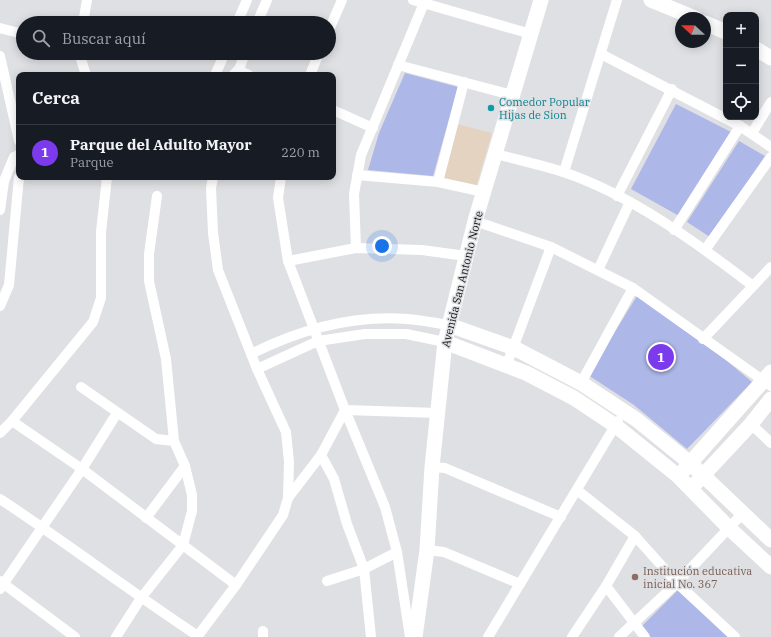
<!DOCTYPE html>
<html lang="es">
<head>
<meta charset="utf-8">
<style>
	:root { --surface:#171b24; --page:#20242c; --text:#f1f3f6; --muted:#9ea1a6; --line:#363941; --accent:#7c3aed }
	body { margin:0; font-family:"IBM Plex Serif",serif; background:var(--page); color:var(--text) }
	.controls { position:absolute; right:12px; top:12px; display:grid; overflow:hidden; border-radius:8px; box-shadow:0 2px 10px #0003 }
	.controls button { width:36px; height:36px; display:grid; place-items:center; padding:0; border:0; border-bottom:1px solid var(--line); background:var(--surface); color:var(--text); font:20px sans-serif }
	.compass { position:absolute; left:675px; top:12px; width:36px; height:36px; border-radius:50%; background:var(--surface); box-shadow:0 2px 10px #0003; rotate:292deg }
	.you { position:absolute; left:382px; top:246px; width:14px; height:14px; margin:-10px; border:3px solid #fff; border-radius:50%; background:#1a73e8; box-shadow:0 0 0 6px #1a73e833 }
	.badge { display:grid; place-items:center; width:26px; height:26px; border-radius:50%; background:var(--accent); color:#fff; font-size:13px; font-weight:700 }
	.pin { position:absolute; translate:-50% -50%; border:2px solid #fff; box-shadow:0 1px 4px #0006 }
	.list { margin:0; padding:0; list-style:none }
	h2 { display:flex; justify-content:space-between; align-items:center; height:52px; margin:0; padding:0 16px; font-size:17px }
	h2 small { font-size:13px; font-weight:400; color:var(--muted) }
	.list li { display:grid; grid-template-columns:26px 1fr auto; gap:12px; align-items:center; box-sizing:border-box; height:56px; padding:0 16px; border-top:1px solid var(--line) }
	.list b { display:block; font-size:15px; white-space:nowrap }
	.list p { margin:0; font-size:13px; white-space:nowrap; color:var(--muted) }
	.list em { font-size:13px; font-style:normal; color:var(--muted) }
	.icon { flex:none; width:22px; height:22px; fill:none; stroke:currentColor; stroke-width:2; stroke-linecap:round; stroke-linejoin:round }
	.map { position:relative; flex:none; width:771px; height:637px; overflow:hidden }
	.search { position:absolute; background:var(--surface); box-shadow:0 2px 10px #0003; left:16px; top:16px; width:320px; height:44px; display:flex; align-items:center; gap:10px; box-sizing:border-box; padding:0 14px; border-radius:22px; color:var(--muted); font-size:15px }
	.panel { position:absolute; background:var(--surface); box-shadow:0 2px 10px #0003; left:16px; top:72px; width:320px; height:108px; border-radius:8px }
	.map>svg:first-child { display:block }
	.education { fill:#e5d3c2 }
	.green { fill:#adb7e8 }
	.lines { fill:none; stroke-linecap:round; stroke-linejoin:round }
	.street { stroke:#fff; stroke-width:10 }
	.secondary { stroke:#fff; stroke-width:15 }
	.culture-dot { fill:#0f9aa8; stroke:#dfe0e3; stroke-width:1.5 }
	.education-dot { fill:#8d6e63; stroke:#dfe0e3; stroke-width:1.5 }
	.labels { text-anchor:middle; stroke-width:3; stroke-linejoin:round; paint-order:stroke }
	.culture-label { font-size:11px; fill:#0d838f; stroke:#dfe0e3; text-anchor:start }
	.street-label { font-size:11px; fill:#0b0c0d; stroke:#dfe0e3 }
	.education-label { font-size:11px; fill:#785e54; stroke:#dfe0e3; text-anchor:start }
</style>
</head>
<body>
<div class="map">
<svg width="771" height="637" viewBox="0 0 771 637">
	<rect width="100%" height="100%" fill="#dfe0e3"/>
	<polygon class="education" points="457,124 492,133 476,187 443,178"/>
	<g class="green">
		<polygon points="405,73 458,87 433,176 368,170 379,133"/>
		<polygon points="676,104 735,134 681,217 631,189"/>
		<polygon points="739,141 765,156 710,237 687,222"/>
		<polygon points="637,296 701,339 752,382 687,449 634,405 588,375"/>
		<polygon points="680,588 736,637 650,637 642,626"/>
	</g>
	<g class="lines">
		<g class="street">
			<polyline points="413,0 531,34"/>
			<polyline points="83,23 87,0"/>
			<polyline points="237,23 247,0"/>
			<polyline points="257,23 267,0"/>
			<polyline points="0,28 23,34"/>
			<polyline points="329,30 342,0"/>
			<polyline points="79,53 86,75"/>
			<polyline points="601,54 740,126 771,147"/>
			<polyline points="0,56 19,141"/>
			<polyline points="398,65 512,95"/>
			<polyline points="234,74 238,70 249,75"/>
			<polyline points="215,75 225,53"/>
			<polyline points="237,75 245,53"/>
			<polyline points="310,75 319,53"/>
			<polyline points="333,110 373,128"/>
			<polyline points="752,133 771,102"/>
			<path d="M 496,154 C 518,160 541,165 563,172 C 630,194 697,243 753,286"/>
			<polyline points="564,172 617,0"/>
			<polyline points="357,175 438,182 484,192"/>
			<polyline points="281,177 278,198 288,261 345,410 438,413"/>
			<polyline points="438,182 464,82"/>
			<polyline points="157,196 149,254 149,281 166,359 174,441"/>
			<polyline points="617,196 672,89"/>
			<polyline points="0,210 4,181 14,157 19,155"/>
			<polyline points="475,221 551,247 633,288 771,386"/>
			<polyline points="674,230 740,126"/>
			<polyline points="356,248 354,194 361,155 424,3"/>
			<polyline points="705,250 771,157"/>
			<polyline points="288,261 356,248 422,250 466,256"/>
			<polyline points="598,270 630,202"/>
			<polyline points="0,306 9,285 19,177"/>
			<polyline points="703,339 771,267"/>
			<path d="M 251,354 C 299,330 353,315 407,319 C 421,320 435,323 449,325"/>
			<polyline points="507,364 551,247"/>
			<polyline points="257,369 318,341 365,334 406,334 445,342"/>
			<polyline points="581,383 633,288"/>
			<polyline points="81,387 156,439 174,441 185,466 192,495 192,511 183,545 141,598 116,637"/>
			<polyline points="12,421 82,469 236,585"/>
			<polyline points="751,424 771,443"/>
			<polyline points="0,433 12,421 93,322 101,298 101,232 107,177"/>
			<polyline points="321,455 334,479 347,524 364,569 371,637"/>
			<polyline points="432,467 445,468 561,517"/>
			<polyline points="577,490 635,536 677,583 735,637"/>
			<polyline points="288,498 321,455 345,410 385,507 397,552 410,637"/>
			<path d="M 0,499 C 67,543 131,592 198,636"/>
			<polyline points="146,518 185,466"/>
			<polyline points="427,550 444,552 520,584"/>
			<polyline points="0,581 75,637"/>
			<polyline points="327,581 364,569 397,552"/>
			<polyline points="606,586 645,637"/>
			<polyline points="0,589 82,469 117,413"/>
			<polyline points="197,637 236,585 283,515 288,498 289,462 286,432 257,369 218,270 213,233 211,188 213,177"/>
			<polyline points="263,637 263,631"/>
			<polyline points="488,637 618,421"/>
			<polyline points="572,637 606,586 635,536"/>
			<polyline points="619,637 677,583 743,513"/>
		</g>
		<g class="secondary">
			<polyline points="651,0 695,18"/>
			<polyline points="705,23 726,32"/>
			<polyline points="756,49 771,58"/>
			<polyline points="449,325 514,348 581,383 637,420 690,463 771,540"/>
			<polyline points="445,342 526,373 574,398 616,426 678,476 730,529 771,567"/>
			<polyline points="684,470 771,372"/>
			<polyline points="696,483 751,424 771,399"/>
			<polyline points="415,637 427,550 432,467 445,342 475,221 541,0"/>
		</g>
	</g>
	<circle class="culture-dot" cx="491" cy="108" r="4"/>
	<circle class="education-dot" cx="635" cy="577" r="4"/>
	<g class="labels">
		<g class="culture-label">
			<text x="499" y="106">Comedor Popular<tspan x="499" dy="13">Hijas de Sion</tspan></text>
		</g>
		<g class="street-label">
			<text transform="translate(462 279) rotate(-76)" y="4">Avenida San Antonio Norte</text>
		</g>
		<g class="education-label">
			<text x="643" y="575">Institución educativa<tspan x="643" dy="13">inicial No. 367</tspan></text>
		</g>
	</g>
</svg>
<div class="controls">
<button>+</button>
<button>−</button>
<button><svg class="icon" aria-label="locate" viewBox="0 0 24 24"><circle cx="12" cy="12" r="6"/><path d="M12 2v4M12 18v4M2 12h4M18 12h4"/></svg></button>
</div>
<svg class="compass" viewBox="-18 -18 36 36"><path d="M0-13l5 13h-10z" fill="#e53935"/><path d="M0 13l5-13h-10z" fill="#9ea1a6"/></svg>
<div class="you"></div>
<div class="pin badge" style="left:661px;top:357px">1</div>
<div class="search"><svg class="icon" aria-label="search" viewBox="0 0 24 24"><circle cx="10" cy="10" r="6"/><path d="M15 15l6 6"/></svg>Buscar aquí</div>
<section class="panel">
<h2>Cerca<small></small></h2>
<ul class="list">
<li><span class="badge">1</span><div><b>Parque del Adulto Mayor</b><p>Parque</p></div><em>220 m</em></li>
</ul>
</section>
</div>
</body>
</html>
